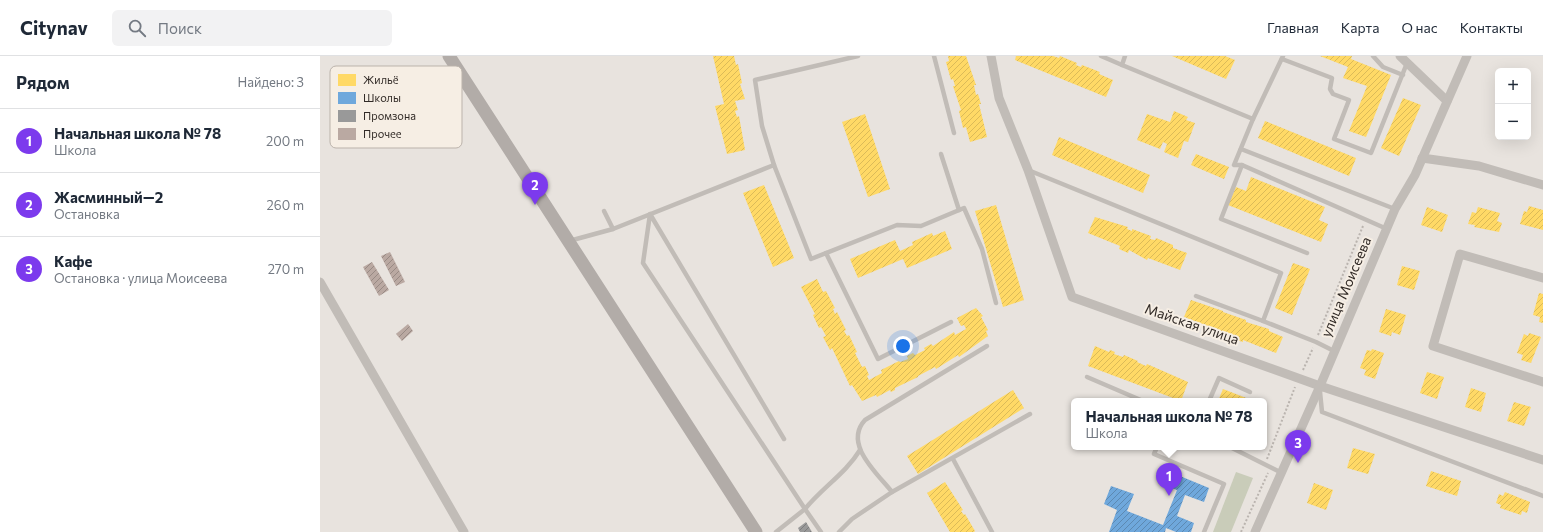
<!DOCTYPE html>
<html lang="ru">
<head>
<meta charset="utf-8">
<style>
	:root { --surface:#fff; --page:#f2f2f3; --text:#1f2937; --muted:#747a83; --line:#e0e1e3; --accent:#7c3aed }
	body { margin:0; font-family:Commissioner,sans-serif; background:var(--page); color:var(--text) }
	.controls { position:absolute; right:12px; top:12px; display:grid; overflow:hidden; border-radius:6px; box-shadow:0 4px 16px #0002 }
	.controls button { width:36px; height:36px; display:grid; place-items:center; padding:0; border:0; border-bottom:1px solid var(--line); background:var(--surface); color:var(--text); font:20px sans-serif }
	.you { position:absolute; left:583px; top:290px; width:14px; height:14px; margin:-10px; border:3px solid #fff; border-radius:50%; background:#1a73e8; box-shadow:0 0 0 6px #1a73e833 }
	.badge { display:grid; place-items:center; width:26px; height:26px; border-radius:50%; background:var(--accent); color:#fff; font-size:13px; font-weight:700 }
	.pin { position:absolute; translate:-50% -33px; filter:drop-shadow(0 1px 2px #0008) }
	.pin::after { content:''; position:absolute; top:21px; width:14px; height:12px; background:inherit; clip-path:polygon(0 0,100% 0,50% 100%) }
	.popup { position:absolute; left:751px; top:342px; width:196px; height:52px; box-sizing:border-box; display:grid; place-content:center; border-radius:6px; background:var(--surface); filter:drop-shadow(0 1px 3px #0005); font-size:13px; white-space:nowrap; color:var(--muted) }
	.popup b { font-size:15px; color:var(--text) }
	.popup::after { content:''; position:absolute; left:50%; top:100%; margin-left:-8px; border:8px solid transparent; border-top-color:var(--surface) }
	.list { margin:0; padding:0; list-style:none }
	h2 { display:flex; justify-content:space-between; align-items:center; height:52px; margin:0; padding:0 16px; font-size:17px }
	h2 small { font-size:13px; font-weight:400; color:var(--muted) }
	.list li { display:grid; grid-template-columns:26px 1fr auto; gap:12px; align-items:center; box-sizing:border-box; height:64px; padding:0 16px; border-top:1px solid var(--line) }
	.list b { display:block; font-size:15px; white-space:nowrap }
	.list p { margin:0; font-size:13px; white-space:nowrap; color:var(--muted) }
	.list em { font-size:13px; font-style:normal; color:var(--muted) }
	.icon { flex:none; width:22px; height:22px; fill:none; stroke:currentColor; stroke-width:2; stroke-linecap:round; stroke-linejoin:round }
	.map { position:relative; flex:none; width:1223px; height:476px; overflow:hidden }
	header { display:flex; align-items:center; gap:24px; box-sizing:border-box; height:56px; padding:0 20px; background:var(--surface); border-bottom:1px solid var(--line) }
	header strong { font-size:19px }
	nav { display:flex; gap:22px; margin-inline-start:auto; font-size:14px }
	.search { width:280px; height:36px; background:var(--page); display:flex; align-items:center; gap:10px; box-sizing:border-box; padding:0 14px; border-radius:6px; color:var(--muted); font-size:15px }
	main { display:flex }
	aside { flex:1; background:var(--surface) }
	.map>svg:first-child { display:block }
	.park { fill:#c9ccb9 }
	.homes { fill:url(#homes-hatch) }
	.schools { fill:url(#schools-hatch) }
	.industry { fill:url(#industry-hatch) }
	.building { fill:url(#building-hatch) }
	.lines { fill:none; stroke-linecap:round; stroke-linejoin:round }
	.path { stroke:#bab4af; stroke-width:2; stroke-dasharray:2 2; stroke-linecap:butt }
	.lane { stroke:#c1bcb7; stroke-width:4.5 }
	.street { stroke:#c1bcb7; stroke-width:9 }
	.secondary { stroke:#b2aca8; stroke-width:13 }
	.labels { text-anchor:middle; stroke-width:4; stroke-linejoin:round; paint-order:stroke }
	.street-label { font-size:14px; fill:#312a26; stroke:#f6eee4 }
	.key { fill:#f6eee4; stroke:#bbb3ab; stroke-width:1 }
	.key-label { font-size:11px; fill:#312a26 }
</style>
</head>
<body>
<header>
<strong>Citynav</strong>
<div class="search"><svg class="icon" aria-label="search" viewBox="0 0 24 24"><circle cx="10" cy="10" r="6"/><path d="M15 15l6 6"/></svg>Поиск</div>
<nav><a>Главная</a><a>Карта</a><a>О нас</a><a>Контакты</a></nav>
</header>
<main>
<aside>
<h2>Рядом<small>Найдено: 3</small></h2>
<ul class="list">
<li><span class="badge">1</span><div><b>Начальная школа № 78</b><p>Школа</p></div><em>200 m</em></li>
<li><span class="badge">2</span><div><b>Жасминный—2</b><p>Остановка</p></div><em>260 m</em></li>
<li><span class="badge">3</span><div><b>Кафе</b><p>Остановка · улица Моисеева</p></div><em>270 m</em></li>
</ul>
</aside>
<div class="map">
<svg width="1223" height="476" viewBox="0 0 1223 476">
	<defs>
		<pattern id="homes-hatch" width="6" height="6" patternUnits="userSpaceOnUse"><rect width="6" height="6" fill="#ffd966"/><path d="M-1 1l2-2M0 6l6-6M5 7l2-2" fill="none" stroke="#dbba58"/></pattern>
		<pattern id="schools-hatch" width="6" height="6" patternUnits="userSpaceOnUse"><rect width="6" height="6" fill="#6fa8dc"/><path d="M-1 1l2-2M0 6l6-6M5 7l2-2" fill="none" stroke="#5c89b2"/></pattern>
		<pattern id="industry-hatch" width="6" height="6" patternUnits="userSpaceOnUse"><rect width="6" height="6" fill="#999"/><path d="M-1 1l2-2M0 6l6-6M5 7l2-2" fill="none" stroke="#7d7d7d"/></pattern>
		<pattern id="building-hatch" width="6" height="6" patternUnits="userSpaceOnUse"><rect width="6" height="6" fill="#baa9a2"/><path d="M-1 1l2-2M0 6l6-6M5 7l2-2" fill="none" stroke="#988a84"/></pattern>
	</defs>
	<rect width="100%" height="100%" fill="#e8e3de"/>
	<polygon class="park" points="916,416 933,422 911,476 893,476"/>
	<g class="homes">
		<polygon points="393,0 414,0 416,9 418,8 422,27 420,28 425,43 415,45 418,54 415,55 417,61 419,60 425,94 407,98 395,50 404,48"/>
		<polygon points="628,0 646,0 656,29 654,29 656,39 658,38 661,48 659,48 667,81 650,86 646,71 643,72 639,55 641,54 633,30 635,30 633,23 631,24 626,6 629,5"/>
		<polygon points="696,0 733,0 739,2 740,0 757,7 756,9 761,11 762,9 780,16 779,18 793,24 786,41 695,4"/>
		<polygon points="852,0 905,0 915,4 906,23"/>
		<polygon points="1000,0 1032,0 1031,3 1071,19 1046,81 1029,75 1047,30 1023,22 1028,11"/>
		<polygon points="1083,42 1101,49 1079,100 1061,92"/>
		<polygon points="854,55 868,61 866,64 875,67 868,86 864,85 858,102 844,96 847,88 843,86 840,93 817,84 827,58 850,66"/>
		<polygon points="545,58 570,133 548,141 522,66"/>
		<polygon points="945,65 1036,102 1029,120 938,82"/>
		<polygon points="739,81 830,119 823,137 732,99"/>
		<polygon points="876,98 909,111 904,123 871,109"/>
		<polygon points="931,121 1005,151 999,164 1008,168 1001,186 908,149 916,131 926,135"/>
		<polygon points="444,129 474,202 453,211 423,137"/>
		<polygon points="676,149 704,244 683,251 655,155"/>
		<polygon points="1209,150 1223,154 1223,174 1200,168 1204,155 1207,156"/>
		<polygon points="1107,151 1128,159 1122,176 1101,169"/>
		<polygon points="1158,151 1180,157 1177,165 1182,167 1179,176 1154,171 1155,169 1148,168 1152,156 1156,157"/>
		<polygon points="775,161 808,171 807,173 812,175 812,173 831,180 830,183 835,184 836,182 853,189 853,192 867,197 860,214 828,202 827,204 809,194 808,197 799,193 800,190 768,177"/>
		<polygon points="625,175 632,193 587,212 583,203 538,222 530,203 575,184 580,195 593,189 592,186 612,177 613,180"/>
		<polygon points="973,207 990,213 972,259 955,252"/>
		<polygon points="1082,210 1100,215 1094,234 1077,229"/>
		<polygon points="497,223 503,236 506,235 515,252 513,253 515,258 517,256 526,274 524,275 527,280 529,279 537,296 535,297 542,311 545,310 549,319 547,320 549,324 562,317 561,314 579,305 580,306 588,303 587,300 593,297 595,299 605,294 604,292 611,288 613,290 634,276 635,279 646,273 644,269 641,270 637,262 656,252 663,260 661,261 668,274 666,275 668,280 639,301 638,299 616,313 615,311 598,320 598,321 575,332 575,334 571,336 570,334 557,341 556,339 542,345 532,329 530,330 512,292 510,294 503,281 506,280 501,271 499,272 493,259 495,258 481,231"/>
		<polygon points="1219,237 1223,238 1223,267 1219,266 1220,261 1213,259"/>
		<polygon points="871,244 903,255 903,256 926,264 926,266 949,273 949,275 963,281 956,297 923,284 923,286 913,283 914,281 906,277 905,279 895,275 896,273 864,261"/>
		<polygon points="1066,253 1086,259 1080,279 1072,276 1071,280 1059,276"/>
		<polygon points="1209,277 1221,281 1211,307 1201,304 1203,299 1197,297 1204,278 1208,280"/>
		<polygon points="775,290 789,296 790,294 795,296 794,298 803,301 804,299 818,305 817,306 826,310 827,308 868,326 861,345 768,310"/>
		<polygon points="1052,293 1064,297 1055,323 1044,319 1046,314 1040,312 1047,294 1051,295"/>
		<polygon points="1107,316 1124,321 1117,343 1100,337"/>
		<polygon points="1151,332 1166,337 1161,356 1145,351"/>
		<polygon points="903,333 934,345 898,345"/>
		<polygon points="693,334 704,352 598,418 587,400"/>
		<polygon points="1194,346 1211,351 1204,370 1187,365"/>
		<polygon points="1033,392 1055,398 1048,418 1027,412"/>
		<polygon points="1111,415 1141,425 1137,440 1106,430"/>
		<polygon points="625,426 643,454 641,455 644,459 645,458 655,475 654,476 630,476 607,437"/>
		<polygon points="994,427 1013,434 1006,454 987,447"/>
		<polygon points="1185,436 1210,446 1207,457 1202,455 1201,459 1180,452 1181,449 1176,447 1179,438 1183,440"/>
	</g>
	<polygon class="schools" points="843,413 889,432 884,446 865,439 857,460 874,467 871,476 856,476 846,472 845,476 789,476 797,454 784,448 791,430 814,438 807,455 843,469 857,434 838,427"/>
	<polygon class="industry" points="486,466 492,476 480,476 478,472"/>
	<g class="building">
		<polygon points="70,196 85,226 76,230 61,200"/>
		<polygon points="52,206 69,234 59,240 43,211"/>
		<polygon points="88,268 93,275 82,285 76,278"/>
	</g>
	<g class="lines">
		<g class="path">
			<polyline points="998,279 1043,170"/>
			<polyline points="983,314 993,292"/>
			<polyline points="947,403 975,331"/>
			<polyline points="921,476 948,417"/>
		</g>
		<g class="lane">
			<polyline points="614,0 634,77"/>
			<polyline points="781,0 802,9"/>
			<polyline points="805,0 802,9 933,63 963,0"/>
			<polyline points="1053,0 1063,11 1083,19"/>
			<polyline points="962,3 1012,22 1010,33 1013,38 1029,44 1014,83 1051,97 1087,7"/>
			<polyline points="933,63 914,109 922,109 1067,173"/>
			<polyline points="921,93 1075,153"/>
			<polyline points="621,98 639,154"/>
			<polyline points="454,109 442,70 435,24 538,0"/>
			<polyline points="922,109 901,163 987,197"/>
			<polyline points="708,114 961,217 943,265 876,240"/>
			<polyline points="284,155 293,173"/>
			<polyline points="249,185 293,173 454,109 491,203 577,169 601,170 644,152 662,193 676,247"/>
			<polyline points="506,197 558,303 631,266"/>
			<polyline points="943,265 996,286 1014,295"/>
			<polyline points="767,321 823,345"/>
			<polyline points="1000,336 1002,356 1223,440"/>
			<polyline points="889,345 899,322 930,336"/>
			<polyline points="837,391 834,398 904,428 884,476"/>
			<polyline points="910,391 960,416"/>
			<polyline points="633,403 672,476"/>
			<path d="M 572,436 C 557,417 523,388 545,364 L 667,290"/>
			<polyline points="456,476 485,453 323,207 330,158 464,383"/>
			<path d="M 501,476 L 485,453 C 502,432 526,417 540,394"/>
			<polyline points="519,476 532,463 572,436 710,358"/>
		</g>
		<g class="street">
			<polyline points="671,0 679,42 708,114 752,241 1000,330 1223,404"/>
			<polyline points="1080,0 1127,45"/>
			<polyline points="1102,102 1159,110 1223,129"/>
			<polyline points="1223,222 1140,198 1113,290 1223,326"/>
			<polyline points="0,226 144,476"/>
			<polyline points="935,476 1000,330 1075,153 1095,119 1147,0"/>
		</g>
		<polyline class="secondary" points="129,0 436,476"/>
	</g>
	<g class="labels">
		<g class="street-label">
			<text transform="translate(1026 231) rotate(-67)" y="5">улица Моисеева</text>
			<text transform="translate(872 268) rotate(19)" y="5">Майская улица</text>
		</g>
	</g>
	<rect x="10" y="10" width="132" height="82" rx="6" class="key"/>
	<rect x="18" y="18" width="18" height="12" fill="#ffd966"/>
	<rect x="18" y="36" width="18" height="12" fill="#6fa8dc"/>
	<rect x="18" y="54" width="18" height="12" fill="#999"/>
	<rect x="18" y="72" width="18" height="12" fill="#baa9a2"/>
	<g class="key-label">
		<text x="43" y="28">Жильё</text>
		<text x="43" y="46">Школы</text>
		<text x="43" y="64">Промзона</text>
		<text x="43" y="82">Прочее</text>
	</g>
</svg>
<div class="controls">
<button>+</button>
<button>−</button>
</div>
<div class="you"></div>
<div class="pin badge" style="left:849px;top:440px">1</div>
<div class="popup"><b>Начальная школа № 78</b>Школа</div>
<div class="pin badge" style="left:215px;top:149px">2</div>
<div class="pin badge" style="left:978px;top:407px">3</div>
</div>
</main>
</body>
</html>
